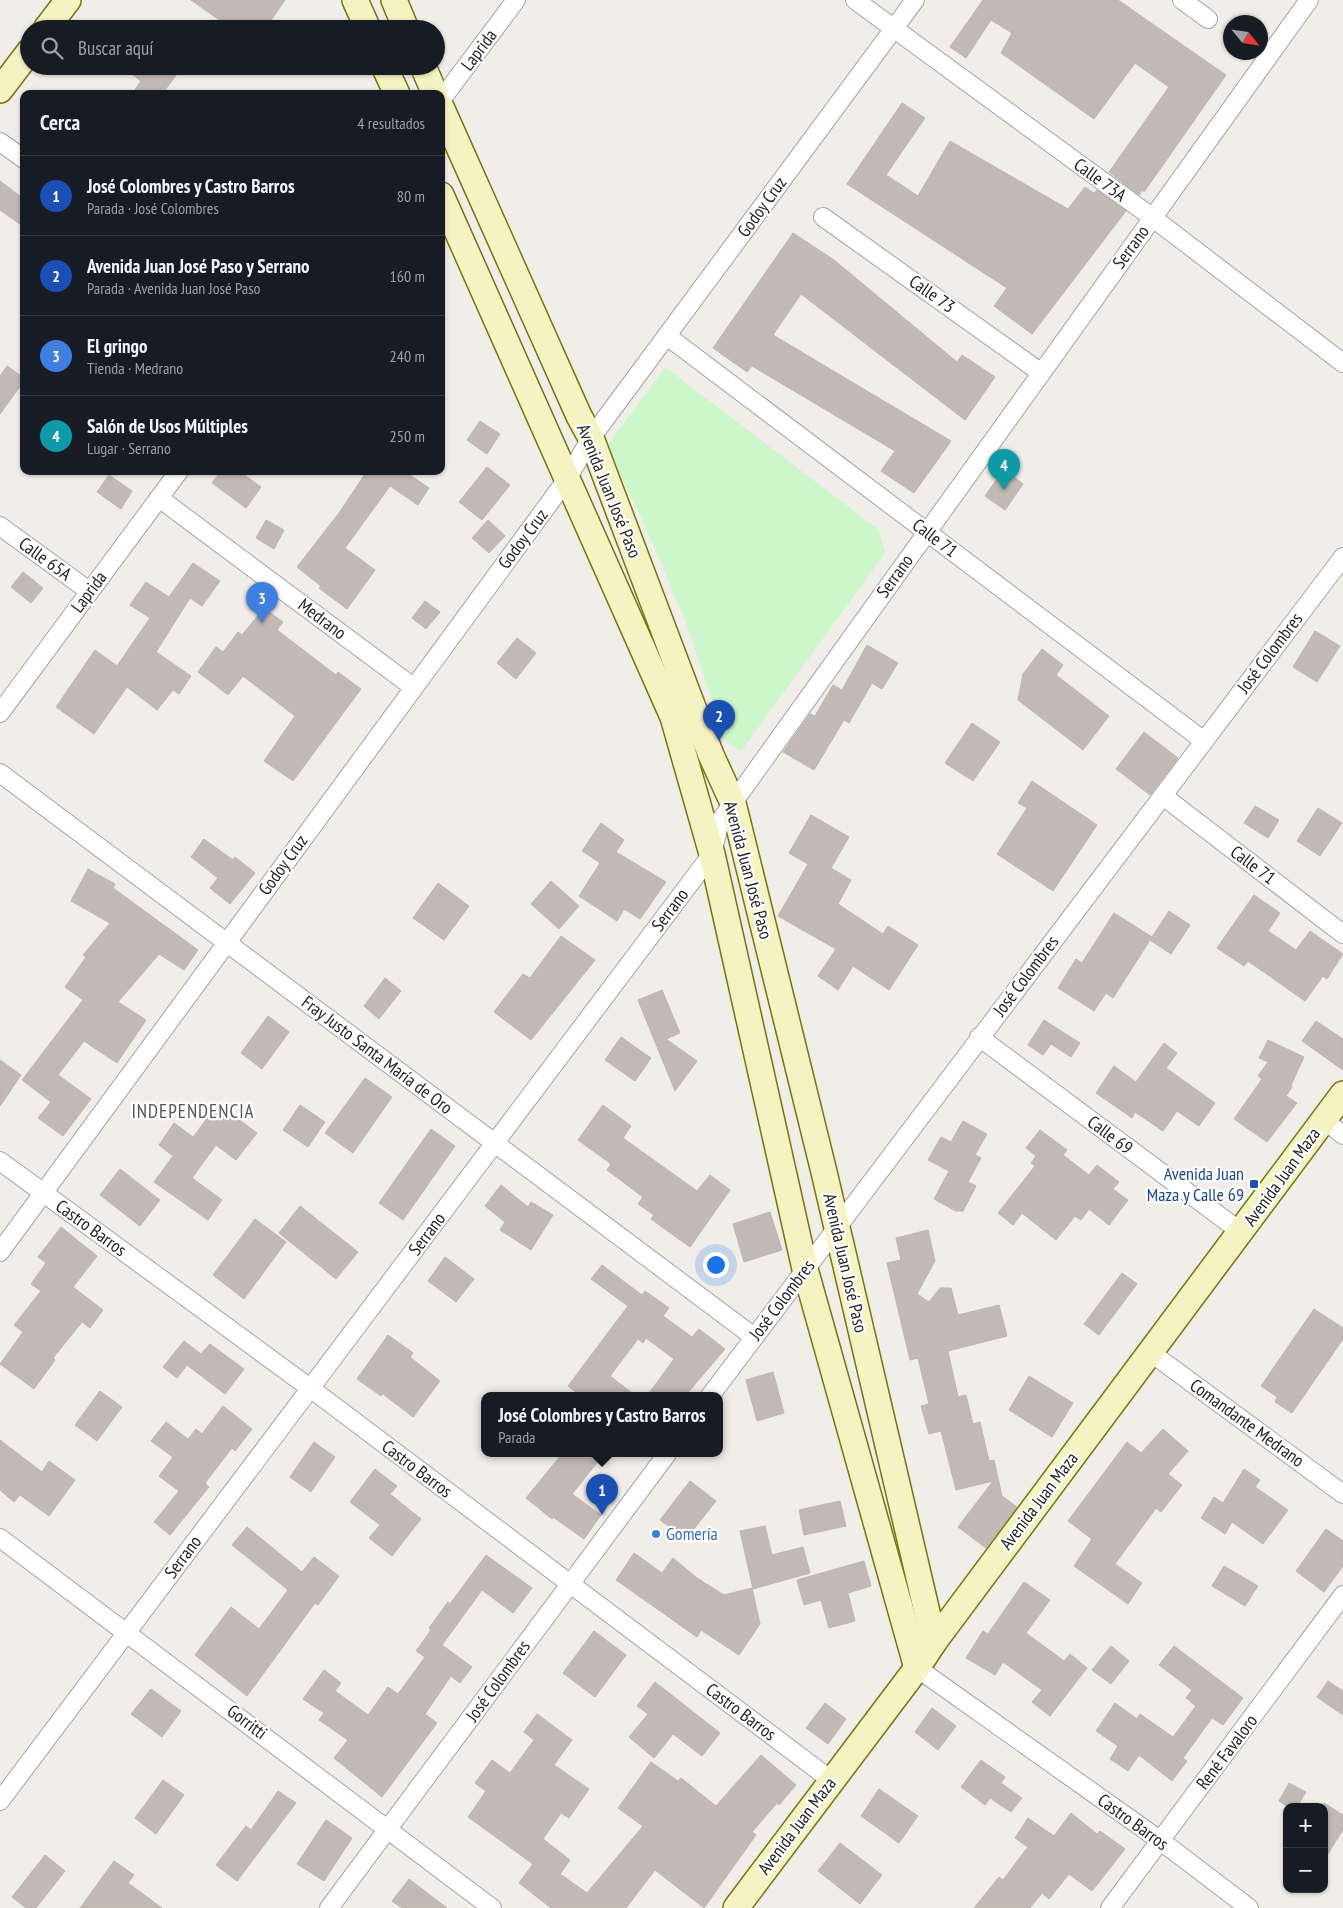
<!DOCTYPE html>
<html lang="es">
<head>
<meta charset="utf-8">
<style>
	:root { --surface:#171b24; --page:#242831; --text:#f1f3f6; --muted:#9ea1a6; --line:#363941; --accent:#0b8043 }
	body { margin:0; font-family:"PT Sans Narrow",sans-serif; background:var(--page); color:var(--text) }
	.controls { position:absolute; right:15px; bottom:15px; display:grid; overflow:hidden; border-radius:10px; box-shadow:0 1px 4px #0004 }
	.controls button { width:45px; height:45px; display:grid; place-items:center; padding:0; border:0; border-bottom:1px solid var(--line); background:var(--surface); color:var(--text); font:25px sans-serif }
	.compass { position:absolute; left:1223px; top:15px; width:45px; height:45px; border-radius:50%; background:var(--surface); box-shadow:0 1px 4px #0004; rotate:120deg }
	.you { position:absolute; left:715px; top:1264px; width:18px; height:18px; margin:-12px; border:4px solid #fff; border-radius:50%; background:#1a73e8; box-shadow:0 0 0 8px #1a73e833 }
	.badge { display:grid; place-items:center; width:32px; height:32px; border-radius:50%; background:var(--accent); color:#fff; font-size:16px; font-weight:700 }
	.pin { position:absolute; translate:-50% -41px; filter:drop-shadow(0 1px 2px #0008) }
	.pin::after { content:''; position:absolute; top:26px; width:18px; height:15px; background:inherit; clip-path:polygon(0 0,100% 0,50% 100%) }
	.popup { position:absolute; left:481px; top:1392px; width:242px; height:65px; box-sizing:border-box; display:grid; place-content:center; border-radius:10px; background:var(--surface); filter:drop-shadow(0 1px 4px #0005); font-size:16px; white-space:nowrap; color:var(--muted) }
	.popup b { font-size:19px; color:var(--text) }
	.popup::after { content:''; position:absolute; left:50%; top:100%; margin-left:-10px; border:10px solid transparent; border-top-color:var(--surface) }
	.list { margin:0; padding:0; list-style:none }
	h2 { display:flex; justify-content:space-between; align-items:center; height:65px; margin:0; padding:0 20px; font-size:21px }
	h2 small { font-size:16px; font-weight:400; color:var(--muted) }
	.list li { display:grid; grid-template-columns:32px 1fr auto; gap:15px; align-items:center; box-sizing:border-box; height:80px; padding:0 20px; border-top:1px solid var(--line) }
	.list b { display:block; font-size:19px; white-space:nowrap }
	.list p { margin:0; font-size:16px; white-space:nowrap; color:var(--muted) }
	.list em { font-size:16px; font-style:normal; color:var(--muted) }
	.icon { flex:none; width:28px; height:28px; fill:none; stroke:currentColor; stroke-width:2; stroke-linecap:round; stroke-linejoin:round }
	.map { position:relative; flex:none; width:1343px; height:1908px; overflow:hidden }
	.search { position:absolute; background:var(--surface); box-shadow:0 1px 4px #0004; left:20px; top:20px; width:425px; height:55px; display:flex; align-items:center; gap:12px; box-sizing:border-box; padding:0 18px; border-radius:28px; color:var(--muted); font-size:19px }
	.panel { position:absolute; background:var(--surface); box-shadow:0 1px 4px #0004; left:20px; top:90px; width:425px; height:385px; border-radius:10px }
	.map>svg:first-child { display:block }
	.park { fill:#cbf7ca }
	.building { fill:#c2b9b5; stroke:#c2b3ac }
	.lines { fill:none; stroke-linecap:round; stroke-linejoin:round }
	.minor-casing { stroke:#a3a3a3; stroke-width:20 }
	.secondary-casing { stroke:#75750c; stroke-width:28 }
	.minor { stroke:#fff; stroke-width:18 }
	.secondary { stroke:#f6f3c2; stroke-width:25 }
	.transit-dot { fill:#1a4fb4; stroke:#fff; stroke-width:2 }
	.shop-dot { fill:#3f7fe0; stroke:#fff; stroke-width:2 }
	.labels { text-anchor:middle; stroke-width:4.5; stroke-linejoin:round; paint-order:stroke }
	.street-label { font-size:18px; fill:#222; stroke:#fff }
	.transit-label { font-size:18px; fill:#164399; stroke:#fff; text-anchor:end }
	.shop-label { font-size:18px; fill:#366cbe; stroke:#fff; text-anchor:start }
	.neighbourhood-label { font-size:19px; letter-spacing:1px; fill:#555; stroke:#fff }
</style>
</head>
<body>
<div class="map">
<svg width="1343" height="1908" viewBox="0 0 1343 1908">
	<rect width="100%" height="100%" fill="#f1ede9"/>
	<polygon class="park" points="665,367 879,530 885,553 741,751 725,740 687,625 650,537 607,446"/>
	<g class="building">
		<polygon points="191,0 285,0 265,29 232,29"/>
		<polygon points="983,0 1118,0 1226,75 1144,192 1142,190 1139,195 1109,172 1169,87 1135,63 1094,119 1001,53 1012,33 991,20 966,58 950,47"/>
		<polygon points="121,66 183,66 162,94 132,94 141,81"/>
		<polygon points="902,103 925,118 886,175 918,196 950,141 1068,209 1085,187 1094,193 1097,190 1126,211 1032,334 994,306 1007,288 847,184"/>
		<polygon points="0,181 24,199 24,227 0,210"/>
		<polygon points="793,233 834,260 957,362 962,355 995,377 965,420 801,294 773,335 951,441 914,493 881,471 895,451 752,366 747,372 713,348"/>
		<polygon points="7,366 24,378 24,381 0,414 0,376"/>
		<polygon points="480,421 500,434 487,454 467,440"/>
		<polygon points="487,467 510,485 482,520 459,502"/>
		<polygon points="1004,469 1023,484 1005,510 985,496"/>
		<polygon points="221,471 239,471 261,487 246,508 212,483"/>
		<polygon points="367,471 404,471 429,488 418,505 390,486 345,548 375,570 347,609 319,588 321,586 297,567 339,513"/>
		<polygon points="109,475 132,491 121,509 97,492"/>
		<polygon points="266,520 284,530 274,549 256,538"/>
		<polygon points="488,520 505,536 489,553 472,538"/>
		<polygon points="193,563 220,581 202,606 190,598 156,652 191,676 179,694 173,690 157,710 127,687 94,734 56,707 95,650 117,666 150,618 130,605 146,582 169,597"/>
		<polygon points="23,572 43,588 31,603 11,587"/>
		<polygon points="425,601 440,612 426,629 412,618"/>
		<polygon points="264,608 283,622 277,630 336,675 338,672 361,689 293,781 264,761 295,716 243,676 228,695 198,672 216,647 223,652 238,632 242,635"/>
		<polygon points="1315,631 1340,646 1317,682 1293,667"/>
		<polygon points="517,638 536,653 516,679 497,663"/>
		<polygon points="867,645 898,663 882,689 872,683 849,723 844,720 814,770 783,752 810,714 815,716 833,685 842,690"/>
		<polygon points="1042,649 1063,665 1056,675 1109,716 1083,750 1018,700 1023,674"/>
		<polygon points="972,723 1000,742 973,781 945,763"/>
		<polygon points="1144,732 1178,758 1150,795 1116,769"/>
		<polygon points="1032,781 1097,825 1053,891 997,854 1027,808 1018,803"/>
		<polygon points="1255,806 1279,820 1268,838 1244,823"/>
		<polygon points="1318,808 1342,823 1320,856 1297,841"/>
		<polygon points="811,815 849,837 831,868 851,880 838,904 883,934 888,926 918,945 889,990 853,966 838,990 818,976 836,949 778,916 808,864 789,853"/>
		<polygon points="601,823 624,840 616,852 666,882 640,919 624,909 617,921 579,896 600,863 582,851"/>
		<polygon points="204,839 233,860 235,857 255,873 230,904 210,888 218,878 191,857"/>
		<polygon points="88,869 115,884 113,888 198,950 184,970 159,954 118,1002 146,1020 117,1063 84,1041 58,1075 91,1099 63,1136 38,1118 51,1102 22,1080 83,1000 65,987 86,957 83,955 110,923 71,901"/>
		<polygon points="551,881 579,906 559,929 531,904"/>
		<polygon points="438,883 469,906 444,940 413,918"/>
		<polygon points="1254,895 1280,913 1268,931 1296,950 1310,931 1343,954 1327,979 1323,976 1305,1001 1248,961 1244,966 1217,948"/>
		<polygon points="1169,911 1190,925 1171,954 1150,940"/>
		<polygon points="1114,913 1152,937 1113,998 1106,993 1094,1011 1058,988 1076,959 1082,963"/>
		<polygon points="561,936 595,960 531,1040 494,1012 523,974 530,978"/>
		<polygon points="385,978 401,991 379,1019 364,1006"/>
		<polygon points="662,990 680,1033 666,1039 697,1061 675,1091 638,1000"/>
		<polygon points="268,1016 289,1032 262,1069 241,1053"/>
		<polygon points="1044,1020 1080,1043 1071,1057 1051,1044 1043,1055 1028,1045"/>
		<polygon points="1316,1021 1343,1039 1343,1070 1302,1041"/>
		<polygon points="621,1037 651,1058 635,1081 605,1060"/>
		<polygon points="1268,1040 1304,1057 1291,1085 1292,1087 1286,1096 1297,1103 1267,1142 1234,1119 1262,1079 1258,1076 1268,1062 1259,1058"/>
		<polygon points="1164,1043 1177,1053 1166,1068 1215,1103 1199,1126 1177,1111 1163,1131 1135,1112 1132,1118 1096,1093 1114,1066 1136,1082"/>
		<polygon points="0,1060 21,1075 0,1106"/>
		<polygon points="365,1078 392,1097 353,1153 325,1133"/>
		<polygon points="218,1104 257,1133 236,1160 216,1145 192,1178 222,1200 208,1220 154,1182 173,1156 159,1145 174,1123 193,1137"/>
		<polygon points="300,1105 325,1122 308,1147 283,1130"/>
		<polygon points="603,1105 631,1126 623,1138 697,1191 710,1175 730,1190 690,1247 651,1219 654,1215 638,1204 643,1197 607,1170 611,1164 578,1140"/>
		<polygon points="963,1121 987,1134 975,1155 981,1158 968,1182 976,1186 963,1211 956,1211 934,1199 949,1171 928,1160 941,1137 951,1142"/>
		<polygon points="431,1129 455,1146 403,1220 379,1203"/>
		<polygon points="1040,1130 1067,1150 1063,1155 1089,1175 1097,1165 1119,1182 1113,1189 1128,1200 1109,1225 1089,1209 1081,1220 1075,1216 1056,1240 1022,1213 1013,1225 998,1213 1035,1166 1031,1163 1036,1156 1026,1148"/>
		<polygon points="120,1169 160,1200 140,1226 100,1195"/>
		<polygon points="501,1185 528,1207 531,1202 553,1215 531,1250 500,1230 505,1222 485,1206"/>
		<polygon points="300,1206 358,1252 336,1279 279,1233"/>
		<polygon points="770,1212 782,1250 744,1262 733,1224"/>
		<polygon points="255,1219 286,1242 244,1299 213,1275"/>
		<polygon points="61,1227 97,1256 73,1287 103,1310 90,1328 82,1322 53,1358 55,1360 34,1389 0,1364 23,1332 14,1325 41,1291 31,1284 46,1263 38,1257"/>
		<polygon points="928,1230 935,1261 917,1294 929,1302 940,1288 951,1288 958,1315 999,1305 1007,1336 948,1351 958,1397 966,1395 973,1424 980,1422 989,1461 994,1460 1002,1496 1017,1507 986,1548 958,1527 993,1481 956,1490 941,1431 929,1434 921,1406 929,1404 918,1358 910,1360 887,1263 901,1260 896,1238"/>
		<polygon points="445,1257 474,1279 456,1302 428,1281"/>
		<polygon points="602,1265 642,1295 645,1291 669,1308 663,1316 692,1337 699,1329 725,1349 685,1396 647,1396 674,1359 646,1338 643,1343 638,1339 610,1376 636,1396 581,1396 568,1386 628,1306 591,1279"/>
		<polygon points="1122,1273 1137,1284 1099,1335 1084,1324"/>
		<polygon points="1314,1309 1343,1328 1343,1339 1292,1413 1275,1402 1277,1397 1261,1386"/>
		<polygon points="388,1335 413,1353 410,1357 440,1381 413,1417 383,1394 381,1396 357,1379"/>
		<polygon points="184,1341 201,1354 210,1344 244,1369 225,1394 187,1365 177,1378 163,1367"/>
		<polygon points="773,1372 784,1413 757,1421 746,1380"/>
		<polygon points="1029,1376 1073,1403 1052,1437 1009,1410"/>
		<polygon points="100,1391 122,1407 97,1441 75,1425"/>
		<polygon points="223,1406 252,1429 235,1451 232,1448 205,1483 209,1487 170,1535 154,1522 179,1491 159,1476 173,1457 151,1441 166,1422 188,1439 196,1429 202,1434"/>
		<polygon points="1163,1429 1188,1451 1168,1474 1182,1485 1161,1512 1156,1508 1115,1564 1142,1583 1128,1604 1074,1566 1092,1539 1068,1521 1127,1442 1141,1453"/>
		<polygon points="0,1440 42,1472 49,1461 75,1480 49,1516 20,1495 14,1502 0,1490"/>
		<polygon points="314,1442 335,1457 311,1492 290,1477"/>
		<polygon points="562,1454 604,1454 572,1494 601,1515 584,1539 553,1517 552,1519 526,1498"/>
		<polygon points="375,1469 397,1486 390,1494 421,1519 392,1556 369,1538 380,1525 350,1502"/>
		<polygon points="1244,1469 1260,1480 1255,1487 1288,1510 1263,1544 1232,1522 1225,1534 1201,1518 1214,1497 1223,1503"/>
		<polygon points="690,1481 716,1501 686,1539 660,1520"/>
		<polygon points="840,1501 846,1526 804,1535 799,1510"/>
		<polygon points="765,1526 772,1555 803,1547 810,1573 753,1589 740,1531"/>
		<polygon points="247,1527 302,1572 314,1557 339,1576 318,1605 315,1603 247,1696 195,1655 231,1607 259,1629 288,1590 232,1545"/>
		<polygon points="1326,1529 1343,1541 1343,1566 1324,1592 1296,1571"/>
		<polygon points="634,1553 662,1573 673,1558 697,1578 724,1595 752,1588 760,1624 739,1655 701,1630 697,1637 616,1580"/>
		<polygon points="486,1555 532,1588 513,1613 482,1590 442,1645 472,1667 460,1683 451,1676 425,1714 437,1723 382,1797 334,1758 348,1740 319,1720 324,1713 303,1699 324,1670 341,1683 335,1691 368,1715 388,1687 398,1694 425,1657 416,1651 431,1630 429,1628 448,1602 450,1604"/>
		<polygon points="864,1561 871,1586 848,1593 855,1621 829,1628 821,1600 804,1605 797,1580"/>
		<polygon points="1224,1566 1258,1586 1245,1606 1212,1586"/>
		<polygon points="1024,1582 1050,1600 1026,1633 1064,1661 1070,1654 1087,1668 1050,1716 1032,1702 1042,1690 1003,1662 995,1675 966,1658 983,1631 988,1634"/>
		<polygon points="594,1631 626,1655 595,1697 563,1673"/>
		<polygon points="1111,1646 1129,1661 1111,1684 1092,1670"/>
		<polygon points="1174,1646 1243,1698 1223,1725 1212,1718 1183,1758 1187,1761 1172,1781 1139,1755 1128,1771 1110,1759 1118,1746 1096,1731 1115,1703 1137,1719 1140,1714 1173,1737 1196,1706 1186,1698 1192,1690 1159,1665"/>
		<polygon points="1328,1681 1343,1691 1343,1715 1317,1697"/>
		<polygon points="655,1682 720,1733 702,1756 673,1734 654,1758 629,1737 648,1714 637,1706"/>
		<polygon points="151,1689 181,1711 162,1737 131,1714"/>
		<polygon points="825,1703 846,1719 828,1744 806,1728"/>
		<polygon points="932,1708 956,1726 938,1750 915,1732"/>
		<polygon points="537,1714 572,1740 554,1765 589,1789 569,1818 561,1813 543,1839 570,1860 560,1874 587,1893 643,1826 618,1808 651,1762 678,1781 681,1778 716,1806 761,1755 796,1785 779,1805 777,1803 752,1832 756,1835 704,1908 655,1870 626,1908 551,1908 519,1883 533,1864 468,1817 486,1791 475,1783 492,1760 510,1773 534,1740 524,1732"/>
		<polygon points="981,1760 1005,1777 1001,1783 1022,1798 1011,1812 990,1798 985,1805 961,1787"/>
		<polygon points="163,1780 184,1795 156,1834 135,1818"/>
		<polygon points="1289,1783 1306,1792 1297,1807 1288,1807 1279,1801"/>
		<polygon points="879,1789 918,1816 899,1843 861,1816"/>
		<polygon points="278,1791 296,1803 237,1881 216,1865 246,1826 251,1830"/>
		<polygon points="1324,1803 1343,1815 1343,1830 1324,1860"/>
		<polygon points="1071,1813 1097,1834 1100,1831 1125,1849 1092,1891 1069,1874 1049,1899 1042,1893 1030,1908 974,1908 999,1877 1003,1880 1028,1847 1015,1838 1028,1818 1054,1836"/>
		<polygon points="326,1820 352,1838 324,1881 297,1864"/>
		<polygon points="840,1843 882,1875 860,1904 818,1871"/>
		<polygon points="45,1855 65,1871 36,1908 26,1908 12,1897"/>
		<polygon points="114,1861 134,1875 128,1883 162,1908 80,1908"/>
		<polygon points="409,1879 447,1908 402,1908 392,1901"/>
	</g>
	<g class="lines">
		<g class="minor-casing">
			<g id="minor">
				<polyline points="855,0 1153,218 1343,363"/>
				<polyline points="1182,0 1208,19"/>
				<polyline points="441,100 516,0"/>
				<polyline points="0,142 24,159"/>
				<polyline points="823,217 1040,372"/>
				<polyline points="667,336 1204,741"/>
				<polyline points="159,498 413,687"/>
				<polyline points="0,526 89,591"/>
				<polyline points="0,713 179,471"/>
				<polyline points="0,773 754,1337"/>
				<polyline points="1163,796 1343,934"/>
				<polyline points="979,1037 1241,1232"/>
				<polyline points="1324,1120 1343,1135"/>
				<polyline points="0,1161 310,1388 831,1780"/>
				<polyline points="0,1252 567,479 591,438 915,0"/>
				<polyline points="1150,1352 1343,1494"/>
				<polyline points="710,1396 1343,557"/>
				<polyline points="0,1538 492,1908"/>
				<polyline points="917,1668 1161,1841 1249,1908"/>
				<polyline points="0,1801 712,854 720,821 1309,0"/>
				<polyline points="329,1908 667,1454"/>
				<polyline points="1110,1908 1343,1595"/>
			</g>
		</g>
		<g class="secondary-casing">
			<g id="secondary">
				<polyline points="355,0 368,29"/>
				<polyline points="394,0 406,29"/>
				<polyline points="46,29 68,0"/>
				<polyline points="384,66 397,94"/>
				<polyline points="423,66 435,94"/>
				<polyline points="0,90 29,52"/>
				<polyline points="441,107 579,416 591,438 711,755 733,803 824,1172 934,1642"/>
				<polyline points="441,195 673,717 712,854 805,1269 917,1668"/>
				<polyline points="736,1908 917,1668 934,1642 1343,1094"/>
			</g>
		</g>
		<use href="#minor" class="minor"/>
		<use href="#secondary" class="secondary"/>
	</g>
	<rect class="transit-dot" x="1249" y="1179" width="10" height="10" rx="2.5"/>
	<circle class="shop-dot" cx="656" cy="1534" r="5"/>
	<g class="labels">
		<g class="street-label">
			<text transform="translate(479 50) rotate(-53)" y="6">Laprida</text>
			<text transform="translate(1100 180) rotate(36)" y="6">Calle 73A</text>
			<text transform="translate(762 207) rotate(-54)" y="6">Godoy Cruz</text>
			<text transform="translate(1131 247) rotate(-54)" y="6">Serrano</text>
			<text transform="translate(932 294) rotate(35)" y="6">Calle 73</text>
			<text transform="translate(609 491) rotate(68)" y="6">Avenida Juan José Paso</text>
			<text transform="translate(935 538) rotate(37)" y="6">Calle 71</text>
			<text transform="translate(523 539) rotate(-53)" y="6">Godoy Cruz</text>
			<text transform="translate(45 559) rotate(36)" y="6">Calle 65A</text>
			<text transform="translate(895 576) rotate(-54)" y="6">Serrano</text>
			<text transform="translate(89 592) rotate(-53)" y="6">Laprida</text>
			<text transform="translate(322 619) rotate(37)" y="6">Medrano</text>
			<text transform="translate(1270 653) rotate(-53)" y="6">José Colombres</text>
			<text transform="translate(283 865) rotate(-54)" y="6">Godoy Cruz</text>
			<text transform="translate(1253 865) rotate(37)" y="6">Calle 71</text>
			<text transform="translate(748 870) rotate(75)" y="6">Avenida Juan José Paso</text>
			<text transform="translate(670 910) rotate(-53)" y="6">Serrano</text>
			<text transform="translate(1026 976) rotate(-53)" y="6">José Colombres</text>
			<text transform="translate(377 1055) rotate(37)" y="6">Fray Justo Santa María de Oro</text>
			<text transform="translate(1110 1135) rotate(37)" y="6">Calle 69</text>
			<text transform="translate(1282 1177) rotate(-54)" y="6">Avenida Juan Maza</text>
			<text transform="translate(91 1228) rotate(36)" y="6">Castro Barros</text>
			<text transform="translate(427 1234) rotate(-53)" y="6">Serrano</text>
			<text transform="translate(845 1263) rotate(77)" y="6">Avenida Juan José Paso</text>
			<text transform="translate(782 1300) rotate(-53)" y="6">José Colombres</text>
			<text transform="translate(1247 1423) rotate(36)" y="6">Comandante Medrano</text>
			<text transform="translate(417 1469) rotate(37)" y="6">Castro Barros</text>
			<text transform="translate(1039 1501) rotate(-53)" y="6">Avenida Juan Maza</text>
			<text transform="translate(183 1557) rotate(-53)" y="6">Serrano</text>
			<text transform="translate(498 1681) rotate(-54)" y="6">José Colombres</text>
			<text transform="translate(741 1712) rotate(37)" y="6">Castro Barros</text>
			<text transform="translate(247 1722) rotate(37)" y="6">Gorritti</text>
			<text transform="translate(1227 1752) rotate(-53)" y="6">René Favaloro</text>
			<text transform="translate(1133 1822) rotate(36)" y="6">Castro Barros</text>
			<text transform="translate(797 1826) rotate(-53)" y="6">Avenida Juan Maza</text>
		</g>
		<g class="transit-label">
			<text x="1244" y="1180">Avenida Juan<tspan x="1244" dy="21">Maza y Calle 69</tspan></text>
		</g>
		<g class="shop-label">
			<text x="666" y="1540">Gomería</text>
		</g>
		<g class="neighbourhood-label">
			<text x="193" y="1118">INDEPENDENCIA</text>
		</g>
	</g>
</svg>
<div class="controls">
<button>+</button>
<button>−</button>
</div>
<svg class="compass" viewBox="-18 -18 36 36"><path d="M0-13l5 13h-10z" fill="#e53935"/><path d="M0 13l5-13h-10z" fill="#9ea1a6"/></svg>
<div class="you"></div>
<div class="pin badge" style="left:602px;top:1515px;background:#1a4fb4">1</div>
<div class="popup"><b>José Colombres y Castro Barros</b>Parada</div>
<div class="pin badge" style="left:719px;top:741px;background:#1a4fb4">2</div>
<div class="pin badge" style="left:262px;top:623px;background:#3f7fe0">3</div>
<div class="pin badge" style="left:1004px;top:490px;background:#0f9aa8">4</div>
<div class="search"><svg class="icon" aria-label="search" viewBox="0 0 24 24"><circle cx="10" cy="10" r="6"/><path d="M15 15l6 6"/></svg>Buscar aquí</div>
<section class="panel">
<h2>Cerca<small>4 resultados</small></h2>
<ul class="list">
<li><span class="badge" style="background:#1a4fb4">1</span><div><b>José Colombres y Castro Barros</b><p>Parada · José Colombres</p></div><em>80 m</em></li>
<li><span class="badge" style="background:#1a4fb4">2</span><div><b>Avenida Juan José Paso y Serrano</b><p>Parada · Avenida Juan José Paso</p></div><em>160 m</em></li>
<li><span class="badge" style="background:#3f7fe0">3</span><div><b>El gringo</b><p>Tienda · Medrano</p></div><em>240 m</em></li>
<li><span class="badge" style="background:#0f9aa8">4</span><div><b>Salón de Usos Múltiples</b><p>Lugar · Serrano</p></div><em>250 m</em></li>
</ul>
</section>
</div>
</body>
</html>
